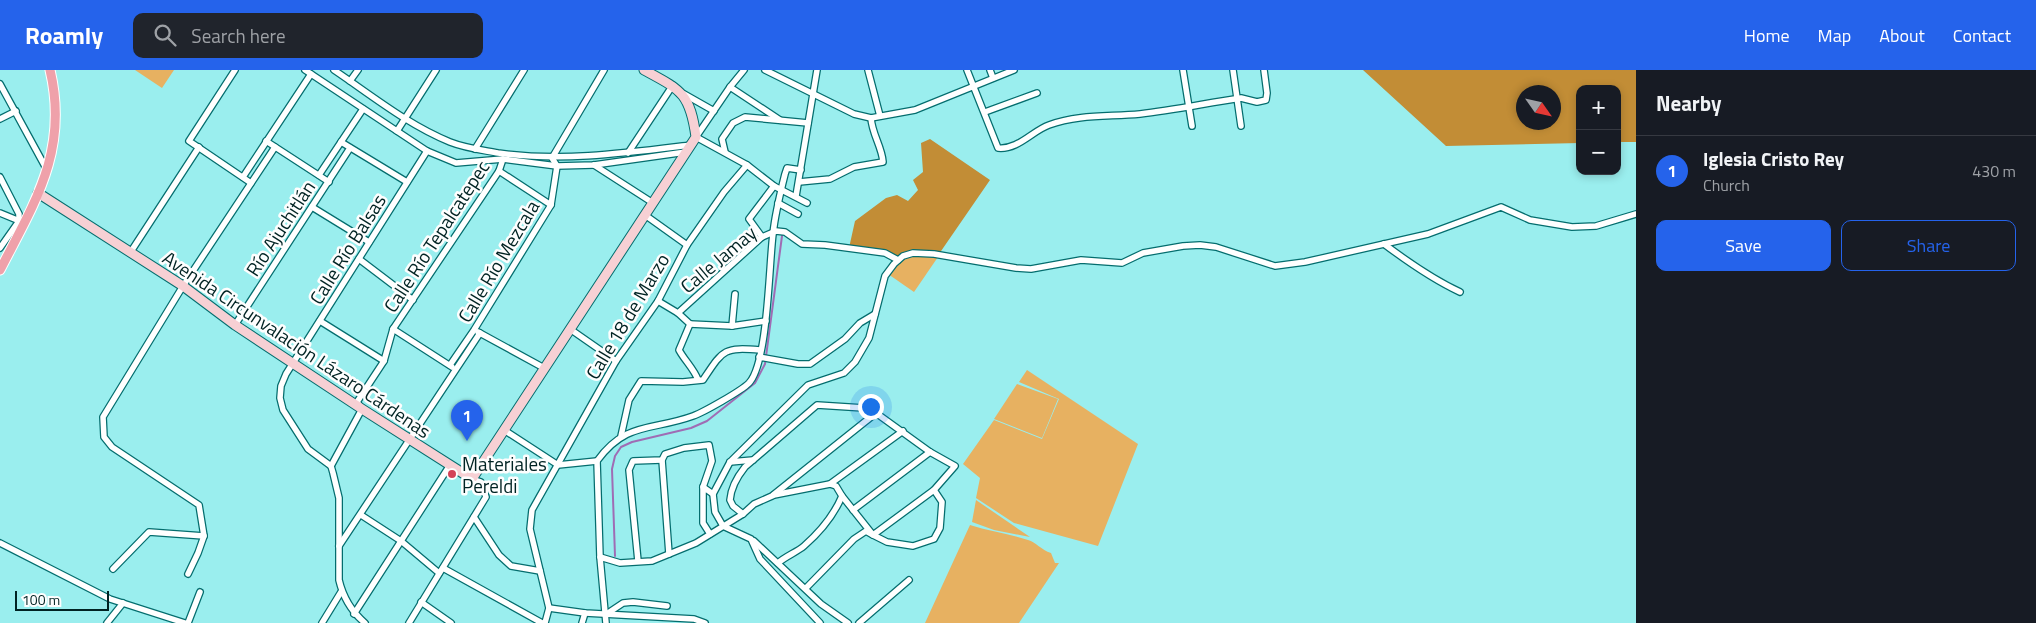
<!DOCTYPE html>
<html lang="en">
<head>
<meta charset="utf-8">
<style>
	body { margin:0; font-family:"Titillium Web",sans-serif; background:#20242c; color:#f1f3f6 }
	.controls { position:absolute; right:15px; top:15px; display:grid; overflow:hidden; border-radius:10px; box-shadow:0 2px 8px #0003 }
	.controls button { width:45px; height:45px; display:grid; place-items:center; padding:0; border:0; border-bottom:1px solid #363941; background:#171b24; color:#f1f3f6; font:25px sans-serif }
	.compass { position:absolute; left:1516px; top:15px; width:45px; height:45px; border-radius:50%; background:#171b24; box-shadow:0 2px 8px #0003; rotate:124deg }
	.scale { position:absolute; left:15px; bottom:12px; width:94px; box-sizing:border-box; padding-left:5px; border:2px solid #002323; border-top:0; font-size:14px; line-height:18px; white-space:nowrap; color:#002323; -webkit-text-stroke:4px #fefefe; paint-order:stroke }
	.you { position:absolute; left:870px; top:336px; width:18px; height:18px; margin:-12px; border:4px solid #fff; border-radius:50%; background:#1a73e8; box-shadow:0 0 0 8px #1a73e833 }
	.badge { display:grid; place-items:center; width:32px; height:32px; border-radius:50%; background:#2563eb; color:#fff; font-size:16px; font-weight:700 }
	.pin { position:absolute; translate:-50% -41px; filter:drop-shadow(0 1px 2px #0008) }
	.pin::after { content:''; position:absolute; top:26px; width:18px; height:15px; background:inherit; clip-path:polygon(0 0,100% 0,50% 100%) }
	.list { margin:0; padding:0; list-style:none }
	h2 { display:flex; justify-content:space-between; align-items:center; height:65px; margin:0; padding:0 20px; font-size:21px }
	h2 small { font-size:16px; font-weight:400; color:#9ea1a6 }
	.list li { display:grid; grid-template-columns:32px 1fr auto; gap:15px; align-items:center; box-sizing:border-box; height:70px; padding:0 20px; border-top:1px solid #363941 }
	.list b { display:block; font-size:19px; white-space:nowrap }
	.list p { margin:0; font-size:16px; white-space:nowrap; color:#9ea1a6 }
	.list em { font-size:16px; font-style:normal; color:#9ea1a6 }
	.actions { display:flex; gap:10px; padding:15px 20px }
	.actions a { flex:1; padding:11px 0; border:1px solid #2563eb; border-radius:10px; text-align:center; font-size:18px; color:#2563eb }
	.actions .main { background:#2563eb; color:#fff }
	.icon { flex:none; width:28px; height:28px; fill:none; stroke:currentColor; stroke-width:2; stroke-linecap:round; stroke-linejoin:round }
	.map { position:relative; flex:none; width:1636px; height:553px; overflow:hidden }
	header { display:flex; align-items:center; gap:30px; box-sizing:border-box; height:70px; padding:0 25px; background:#2563eb; color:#fff }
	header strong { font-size:24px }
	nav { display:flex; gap:28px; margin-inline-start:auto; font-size:18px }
	.search { width:350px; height:45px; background:#20242c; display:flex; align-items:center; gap:12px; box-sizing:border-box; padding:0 18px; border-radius:10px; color:#9ea1a6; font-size:19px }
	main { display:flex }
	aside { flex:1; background:#171b24 }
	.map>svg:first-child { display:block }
	.green { fill:#e7b161 }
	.forest { fill:#c28d36; fill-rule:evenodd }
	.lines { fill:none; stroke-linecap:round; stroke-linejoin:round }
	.stream { stroke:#9f6cb4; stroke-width:2 }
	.street-casing { stroke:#046d6e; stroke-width:8 }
	.secondary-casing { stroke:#046d6e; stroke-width:11 }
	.primary-casing { stroke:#fff; stroke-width:11 }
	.street { stroke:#fff; stroke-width:5.5 }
	.secondary { stroke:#f7d0d4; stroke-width:9 }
	.primary { stroke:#efa1aa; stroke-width:9 }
	.poi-dot { fill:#d34358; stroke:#fefefe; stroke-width:2 }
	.labels { text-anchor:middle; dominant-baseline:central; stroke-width:5; stroke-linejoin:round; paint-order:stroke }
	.street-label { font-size:19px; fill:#002323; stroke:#fefefe }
	.poi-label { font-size:19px; fill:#002323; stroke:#fefefe; text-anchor:start }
</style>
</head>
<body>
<header>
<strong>Roamly</strong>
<div class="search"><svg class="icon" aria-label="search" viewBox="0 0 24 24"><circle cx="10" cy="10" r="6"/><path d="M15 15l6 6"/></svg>Search here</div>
<nav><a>Home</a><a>Map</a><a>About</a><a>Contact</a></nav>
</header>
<main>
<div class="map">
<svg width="1636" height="553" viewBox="0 0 1636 553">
	<rect width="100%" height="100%" fill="#9aeeee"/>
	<g class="green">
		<polygon points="135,0 174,0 162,18"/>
		<polygon points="913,184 938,187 914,222 888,204 898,191"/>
		<polygon points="1027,300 1138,374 1098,476 1014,453 976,428 980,408 963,394 994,350 1042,369 1059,329 1019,312"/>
		<polygon points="1017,314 1058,329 1042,368 994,349"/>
		<polygon points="976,430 1030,467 994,460 972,452"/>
		<path d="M970 455C989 461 1009 464 1028 470 1036 472 1041 480 1051 483L1055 493H1059L1019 553H925Z"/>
	</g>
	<g class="forest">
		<path d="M1363 0H1636V72H1617V19H1580V73L1446 76ZM1524 22H1554V52H1524Z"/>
		<polygon points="930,69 990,110 939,184 918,182 898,188 849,178 855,151 886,128 897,125 908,131 918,120 913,110 923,102 921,73"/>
	</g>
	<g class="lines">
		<polyline class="stream" points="615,486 612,399 615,386 621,377 632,372 691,358 707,351 755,313 765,294 782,166"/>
		<g class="street-casing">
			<g id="street">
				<polyline points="235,0 189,71 251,113"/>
				<polyline points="305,0 427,81 456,93 503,89 557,96 594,95 686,82"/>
				<path d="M334 0C371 25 408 55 450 72 465 78 482 80 498 83 563 92 626 83 691 75"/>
				<polyline points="744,0 730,17 696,67 747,95 774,116 807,133"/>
				<polyline points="765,0 854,44 871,48 915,40 1014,0"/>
				<polyline points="868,0 880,46"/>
				<path d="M967 0 998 78C1018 80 1032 61 1049 55 1079 44 1109 47 1140 44 1174 40 1207 33 1241 28L1257 32 1266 30 1267 23 1264 0"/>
				<polyline points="990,0 993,8"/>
				<polyline points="1183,0 1192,56"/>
				<polyline points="1233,0 1241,56"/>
				<polyline points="350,11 358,0"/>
				<polyline points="0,14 47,100"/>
				<polyline points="730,17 780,50"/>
				<polyline points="684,24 714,41"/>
				<polyline points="985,42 1037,23"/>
				<polyline points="0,49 16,41"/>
				<polyline points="397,61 436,0"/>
				<polyline points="266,71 329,112"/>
				<polyline points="341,72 407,112"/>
				<polyline points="475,79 524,0"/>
				<polyline points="725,82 722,69 733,53 745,47 808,53"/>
				<polyline points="628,83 673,15"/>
				<polyline points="594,95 653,133"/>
				<polyline points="499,101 551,135"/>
				<polyline points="319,105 363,39"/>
				<polyline points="0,107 19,144 19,151 0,178"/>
				<polyline points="243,107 311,4"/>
				<path d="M799 112 830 109 854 97 883 92C882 77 872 64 871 48"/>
				<polyline points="796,126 817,0"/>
				<polyline points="778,133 798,144"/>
				<polyline points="312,137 369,172"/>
				<polyline points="0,143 22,152"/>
				<polyline points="645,145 687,175"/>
				<polyline points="762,167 749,149 774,116"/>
				<path d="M1384 174C1408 192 1432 209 1460 222"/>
				<polyline points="130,183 199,77"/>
				<polyline points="359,189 413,230"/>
				<polyline points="658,231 678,243 762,167 776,161 785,162 802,174 825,175 885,183 898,190"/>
				<polyline points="678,243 690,254"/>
				<polyline points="320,251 384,291"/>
				<polyline points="690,254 732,256 766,251"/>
				<path d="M690 254 679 280C685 291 694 299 698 310"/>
				<polyline points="235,255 350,78"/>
				<polyline points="732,256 735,224"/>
				<polyline points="393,259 452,297"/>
				<polyline points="570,259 616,291"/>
				<polyline points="478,262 544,298"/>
				<polyline points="759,287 798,294 810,294 845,269 860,253 875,244"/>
				<polyline points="450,295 474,260 551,135 557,96 552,88 604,0"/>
				<polyline points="504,360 558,395 597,391"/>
				<path d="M621 366 629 330 641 311 683 312 703 310C723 280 723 277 760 280"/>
				<polyline points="662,390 669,484"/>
				<polyline points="730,392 753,390"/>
				<polyline points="331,396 362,339 357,332 384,291 393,259 499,101 503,89"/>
				<polyline points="774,425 830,414 903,361"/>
				<polyline points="842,426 873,465 887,472 913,476 934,469 940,458 942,432 934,420"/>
				<polyline points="853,440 930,382"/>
				<path d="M743 444 733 436 730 430C731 417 737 407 745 397L817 335 864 338 876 343 930 382 955 396 934 420 873 465 866 461 854 469 806 518"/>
				<polyline points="361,445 401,471 439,503"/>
				<polyline points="474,447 499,485 511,496 540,501"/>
				<polyline points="710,464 703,453 703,417 713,424"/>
				<polyline points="754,471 821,534 848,553"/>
				<polyline points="0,473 110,529 185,553"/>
				<polyline points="339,476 480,263"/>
				<polyline points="600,487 620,493 652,491 696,473 743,444 754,434 772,426 876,343"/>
				<polyline points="638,491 629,400 633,391 662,390 665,384 684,378 709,375 712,391 703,417"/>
				<path d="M778 493C786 486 797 482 804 476 820 462 834 445 842 426L836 416 830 414"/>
				<polyline points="443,498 542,553"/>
				<polyline points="113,499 149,462 204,466"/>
				<polyline points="188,504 198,483 204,466 199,435 112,377 104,367 103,347 183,216 275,77"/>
				<polyline points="421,532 451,553"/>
				<polyline points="549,538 585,543 694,549 705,553"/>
				<polyline points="608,543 623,533 633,532 667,536"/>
				<polyline points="354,544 450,395"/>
				<polyline points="107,553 123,533"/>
				<polyline points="188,553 200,522"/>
				<polyline points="322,553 341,522"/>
				<path d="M365 553C352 542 343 527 339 510V428L333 403 331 396 308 379 283 340 280 328 281 316 286 304 427 81"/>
				<polyline points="409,553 486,427 481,412 472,409"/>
				<polyline points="545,553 549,538 530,459 532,440 616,291 658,231 687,175 724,122 747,95"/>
				<polyline points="582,553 585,543"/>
				<path d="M606 553 600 487 597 391C626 351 652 361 693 346 704 342 741 321 749 313 768 293 769 194 773 164 775 144 780 124 785 104L787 98 801 100"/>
				<polyline points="820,553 760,489 751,469 723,456 715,442 713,424 730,392 808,315 844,303 855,292 869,268 885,206 894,194 903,186 913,183 934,184 1016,198 1031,199 1081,190 1122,193 1143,183 1183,176 1200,175 1216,177 1275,196 1305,192 1428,164 1501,137 1530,150 1572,157 1596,156 1636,144"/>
				<polyline points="859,553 909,510"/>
			</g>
		</g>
		<g class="secondary-casing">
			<path id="secondary" d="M38 123 183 216 235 255 362 339 472 409 696 67C690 23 681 20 644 0"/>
		</g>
		<g class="primary-casing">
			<path id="primary" d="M0 200C35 132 69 80 50 0"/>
		</g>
		<use href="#street" class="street"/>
		<use href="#secondary" class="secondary"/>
		<use href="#primary" class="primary"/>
	</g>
	<circle class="poi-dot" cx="452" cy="404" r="5"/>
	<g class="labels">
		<g class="street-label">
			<text transform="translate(280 158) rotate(-57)">Río Ajuchitlán</text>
			<text transform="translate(436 166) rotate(-57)">Calle Río Tepalcatepec</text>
			<text transform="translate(347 179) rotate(-58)">Calle Río Balsas</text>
			<text transform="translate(718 189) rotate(-40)">Calle Jamay</text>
			<text transform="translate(498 191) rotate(-59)">Calle Río Mezcala</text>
			<text transform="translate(627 246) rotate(-59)">Calle 18 de Marzo</text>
			<text transform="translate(297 274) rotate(34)">Avenida Circunvalación Lázaro Cárdenas</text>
		</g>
		<g class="poi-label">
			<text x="462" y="393">Materiales<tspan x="462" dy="22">Pereldi</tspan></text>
		</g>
	</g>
</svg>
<div class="controls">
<button>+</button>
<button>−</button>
</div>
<svg class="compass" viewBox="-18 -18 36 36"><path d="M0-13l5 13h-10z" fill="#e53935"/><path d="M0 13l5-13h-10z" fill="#9ea1a6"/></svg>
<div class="scale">100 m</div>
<div class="you"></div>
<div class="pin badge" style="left:467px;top:371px">1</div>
</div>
<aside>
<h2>Nearby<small></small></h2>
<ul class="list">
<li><span class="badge">1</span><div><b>Iglesia Cristo Rey</b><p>Church</p></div><em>430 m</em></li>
</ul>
<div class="actions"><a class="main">Save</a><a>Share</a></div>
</aside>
</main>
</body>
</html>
